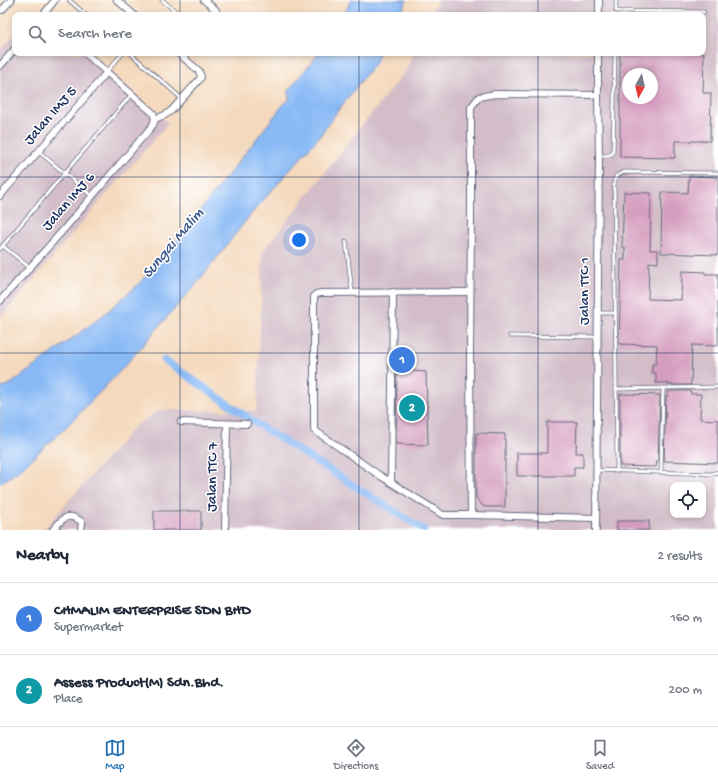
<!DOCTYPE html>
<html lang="en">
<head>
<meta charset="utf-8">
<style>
	body { margin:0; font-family:"Gochi Hand",sans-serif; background:#f6f6f7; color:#1f2937 }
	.controls { position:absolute; right:12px; bottom:12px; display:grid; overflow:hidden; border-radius:8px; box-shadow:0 2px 6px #0003 }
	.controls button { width:36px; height:36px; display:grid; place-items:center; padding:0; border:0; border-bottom:1px solid #e0e1e3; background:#fff; color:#1f2937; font:20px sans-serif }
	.compass { position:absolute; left:622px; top:68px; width:36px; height:36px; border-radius:50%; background:#fff; box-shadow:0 2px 6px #0003; rotate:188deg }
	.you { position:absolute; left:299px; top:240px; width:14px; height:14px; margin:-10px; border:3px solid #fff; border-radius:50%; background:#1a73e8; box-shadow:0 0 0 6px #1a73e833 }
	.badge { display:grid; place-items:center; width:26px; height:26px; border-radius:50%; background:#1f6fb2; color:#fff; font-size:13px; font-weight:700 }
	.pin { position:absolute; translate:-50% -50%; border:2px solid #fff; box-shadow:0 1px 4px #0006 }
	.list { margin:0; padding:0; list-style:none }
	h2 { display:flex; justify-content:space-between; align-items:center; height:52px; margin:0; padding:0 16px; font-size:17px }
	h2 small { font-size:13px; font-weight:400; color:#747a83 }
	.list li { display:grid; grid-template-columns:26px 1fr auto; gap:12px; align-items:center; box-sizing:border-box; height:72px; padding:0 16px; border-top:1px solid #e0e1e3 }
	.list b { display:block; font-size:15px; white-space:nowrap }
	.list p { margin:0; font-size:13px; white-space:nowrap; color:#747a83 }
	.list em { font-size:13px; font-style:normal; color:#747a83 }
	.icon { flex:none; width:22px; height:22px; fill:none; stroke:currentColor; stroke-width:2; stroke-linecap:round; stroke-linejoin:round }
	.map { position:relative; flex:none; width:718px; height:530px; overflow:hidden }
	.search { position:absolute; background:#fff; box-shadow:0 2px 6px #0003; left:12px; right:12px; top:12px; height:44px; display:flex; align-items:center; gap:10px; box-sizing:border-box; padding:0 14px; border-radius:8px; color:#747a83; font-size:15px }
	.sheet { height:196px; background:#fff }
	nav { display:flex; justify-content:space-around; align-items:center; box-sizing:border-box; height:56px; border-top:1px solid #e0e1e3; background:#fff; font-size:11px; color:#747a83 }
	nav a { display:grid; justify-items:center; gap:2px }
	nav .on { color:#1f6fb2 }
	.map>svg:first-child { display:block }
	.industrial { fill:#d2bdc8; fill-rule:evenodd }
	.water { fill:#8abaf5; stroke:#5274aa }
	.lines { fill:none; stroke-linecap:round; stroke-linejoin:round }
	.canal { stroke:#8abaf5; stroke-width:7 }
	.building { fill:#d59ebf; fill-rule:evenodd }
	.service-casing { stroke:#676a7f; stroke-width:4.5 }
	.minor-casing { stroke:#676a7f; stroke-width:8 }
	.service { stroke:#fff; stroke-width:3 }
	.minor { stroke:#fff; stroke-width:6 }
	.grid { fill:none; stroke:#1b2f5e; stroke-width:1; stroke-opacity:0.55 }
	.labels { text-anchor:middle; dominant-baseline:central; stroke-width:3; stroke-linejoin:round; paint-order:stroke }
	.street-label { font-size:15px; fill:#1b2f5e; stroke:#fff }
	.water-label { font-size:16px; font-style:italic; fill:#3c598b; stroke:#fff }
</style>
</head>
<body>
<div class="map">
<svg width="718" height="530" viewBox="0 0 718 530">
	<rect width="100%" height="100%" fill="#fff"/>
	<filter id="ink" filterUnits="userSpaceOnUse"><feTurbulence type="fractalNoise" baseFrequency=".025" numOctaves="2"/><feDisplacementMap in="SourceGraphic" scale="8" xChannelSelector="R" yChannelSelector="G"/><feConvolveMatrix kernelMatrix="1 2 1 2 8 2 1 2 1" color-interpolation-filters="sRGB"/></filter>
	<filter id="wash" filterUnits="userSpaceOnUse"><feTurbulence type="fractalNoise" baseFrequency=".012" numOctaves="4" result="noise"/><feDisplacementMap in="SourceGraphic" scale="16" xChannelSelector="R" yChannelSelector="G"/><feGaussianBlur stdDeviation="0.9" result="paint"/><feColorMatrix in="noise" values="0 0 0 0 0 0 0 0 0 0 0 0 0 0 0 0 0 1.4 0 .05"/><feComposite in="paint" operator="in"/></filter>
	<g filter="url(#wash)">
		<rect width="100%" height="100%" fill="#f4d9bc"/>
		<g class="industrial">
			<path d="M438 0H718V530H43L134 427 160 410 257 411 263 251 406 70 414 53H703V15H431ZM628 74H652V98H628ZM673 485H703V515H673Z"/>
			<polygon points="15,34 15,53 89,53 168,123 0,318 0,51"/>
		</g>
		<g class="water">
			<polygon points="351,0 407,0 400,15 344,15"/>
			<polygon points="319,53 379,53 377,60 336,113 319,137 251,214 197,283 122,369 62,431 17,472 0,483 0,389 12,383 101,317 139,284 189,225 283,105 289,100 289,90"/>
		</g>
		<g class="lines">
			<polyline class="canal" points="164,360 265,429 424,530"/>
		</g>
		<g id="blocks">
			<g class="building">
				<path d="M620 53H704L703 93H711L710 141H675V158L620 157ZM628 74H652V98H628Z"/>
				<polygon points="689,176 718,177 718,255 661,253 662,192 688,193"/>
				<polygon points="624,192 651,193 650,250 658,250 658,263 649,262 648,299 681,300 682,271 705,272 705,274 718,274 718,346 692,345 691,385 668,385 668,383 656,383 656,373 652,373 652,364 656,364 657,345 619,344 621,260 625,260 625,247 622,247"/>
				<polygon points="397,370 426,372 428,445 396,444"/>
				<polygon points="668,391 691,391 691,394 701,394 700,419 718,420 718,463 664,461 666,396 668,396"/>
				<polygon points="620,394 660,395 658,461 657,461 656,467 620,466"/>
				<polygon points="547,422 577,422 576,453 583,453 583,467 574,467 574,476 517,476 517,453 547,453"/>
				<polygon points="476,433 505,434 505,507 484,507 476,498"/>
				<rect x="154" y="511" width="47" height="19"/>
				<rect x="617" y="521" width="32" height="9"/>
			</g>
		</g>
	</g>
	<g filter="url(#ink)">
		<use href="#blocks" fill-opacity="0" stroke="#676a7f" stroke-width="1"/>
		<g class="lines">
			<g class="service-casing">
				<g id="service">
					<polyline points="69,0 86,15"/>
					<polyline points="162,0 180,15"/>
					<polyline points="616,0 616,11 704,12"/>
					<polyline points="130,53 182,99"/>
					<polyline points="107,71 123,53"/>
					<polyline points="38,151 92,196"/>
					<path d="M599 156C604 156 610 157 613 153L615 53"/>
					<polyline points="346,241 352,292"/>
					<polyline points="3,246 29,267"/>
					<polyline points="0,249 132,94"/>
					<polyline points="598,313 615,313"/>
					<polyline points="510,336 598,337"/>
					<polyline points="616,389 718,387"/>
					<polyline points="596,470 711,474 718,472"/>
					<polyline points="617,471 614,183 616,176 624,172 718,173"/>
					<polyline points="661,472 663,388"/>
				</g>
			</g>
			<g class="minor-casing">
				<g id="minor">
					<polyline points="117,0 134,15"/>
					<polyline points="204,0 216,10 216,15"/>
					<polyline points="599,0 599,15"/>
					<polyline points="0,10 2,10 11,0"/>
					<polyline points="43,15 55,0"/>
					<polyline points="85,53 153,113 155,119"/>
					<polyline points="0,66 15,49"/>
					<polyline points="155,119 165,115 171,111 199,80 201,77 199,71 178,53"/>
					<polyline points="0,196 107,72"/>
					<polyline points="470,292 321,293 316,294 314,297 314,430 379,475 443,515 471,515 596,518"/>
					<polyline points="0,301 65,228 153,125 155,119"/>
					<polyline points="181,422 247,424"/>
					<polyline points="391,482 393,292"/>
					<polyline points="471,515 470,355 471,217 471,107 479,97 495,94 598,95"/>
					<path d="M53 530C62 519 67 511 82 522L81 530"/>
					<polyline points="225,530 227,424"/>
					<polyline points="596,530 599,156 598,95 598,53"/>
				</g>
			</g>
			<use href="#service" class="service"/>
			<use href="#minor" class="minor"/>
		</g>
	</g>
	<path class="grid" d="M180 0V15M359 0V15M538 0V15M180 53V530M359 53V530M538 53V530M0 177H718M0 353H718"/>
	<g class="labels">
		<g class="street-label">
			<text transform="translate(51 116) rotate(-49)">Jalan IMJ 5</text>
			<text transform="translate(69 202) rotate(-49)">Jalan IMJ 6</text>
			<text transform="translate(585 291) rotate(-90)">Jalan TTC 1</text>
			<text transform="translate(213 477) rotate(-89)">Jalan TTC 7</text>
		</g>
		<g class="water-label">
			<text transform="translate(174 244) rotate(-50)">Sungai Malim</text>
		</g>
	</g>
</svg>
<div class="controls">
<button><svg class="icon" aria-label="locate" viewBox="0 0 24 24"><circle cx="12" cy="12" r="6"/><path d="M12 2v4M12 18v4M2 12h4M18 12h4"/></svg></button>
</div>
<svg class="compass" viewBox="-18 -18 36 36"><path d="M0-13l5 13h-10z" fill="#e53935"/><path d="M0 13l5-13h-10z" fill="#747a83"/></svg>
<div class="you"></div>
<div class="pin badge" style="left:402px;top:360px;background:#3f7fe0">1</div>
<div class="pin badge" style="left:412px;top:408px;background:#0f9aa8">2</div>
<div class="search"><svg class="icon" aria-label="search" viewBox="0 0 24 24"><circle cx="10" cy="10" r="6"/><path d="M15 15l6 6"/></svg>Search here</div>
</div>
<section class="sheet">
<h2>Nearby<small>2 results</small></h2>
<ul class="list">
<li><span class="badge" style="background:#3f7fe0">1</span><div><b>CHMALIM ENTERPRISE SDN BHD</b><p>Supermarket</p></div><em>160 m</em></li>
<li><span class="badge" style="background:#0f9aa8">2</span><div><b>Assess Product(M) Sdn.Bhd.</b><p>Place</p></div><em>200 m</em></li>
</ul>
</section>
<nav>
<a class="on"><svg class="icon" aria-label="map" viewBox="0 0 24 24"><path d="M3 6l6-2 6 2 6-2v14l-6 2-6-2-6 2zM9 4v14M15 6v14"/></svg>Map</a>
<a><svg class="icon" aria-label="directions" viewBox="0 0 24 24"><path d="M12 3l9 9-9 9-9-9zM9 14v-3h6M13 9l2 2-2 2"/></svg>Directions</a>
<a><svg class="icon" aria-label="saved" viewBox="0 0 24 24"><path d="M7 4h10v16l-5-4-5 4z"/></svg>Saved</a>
</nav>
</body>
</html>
